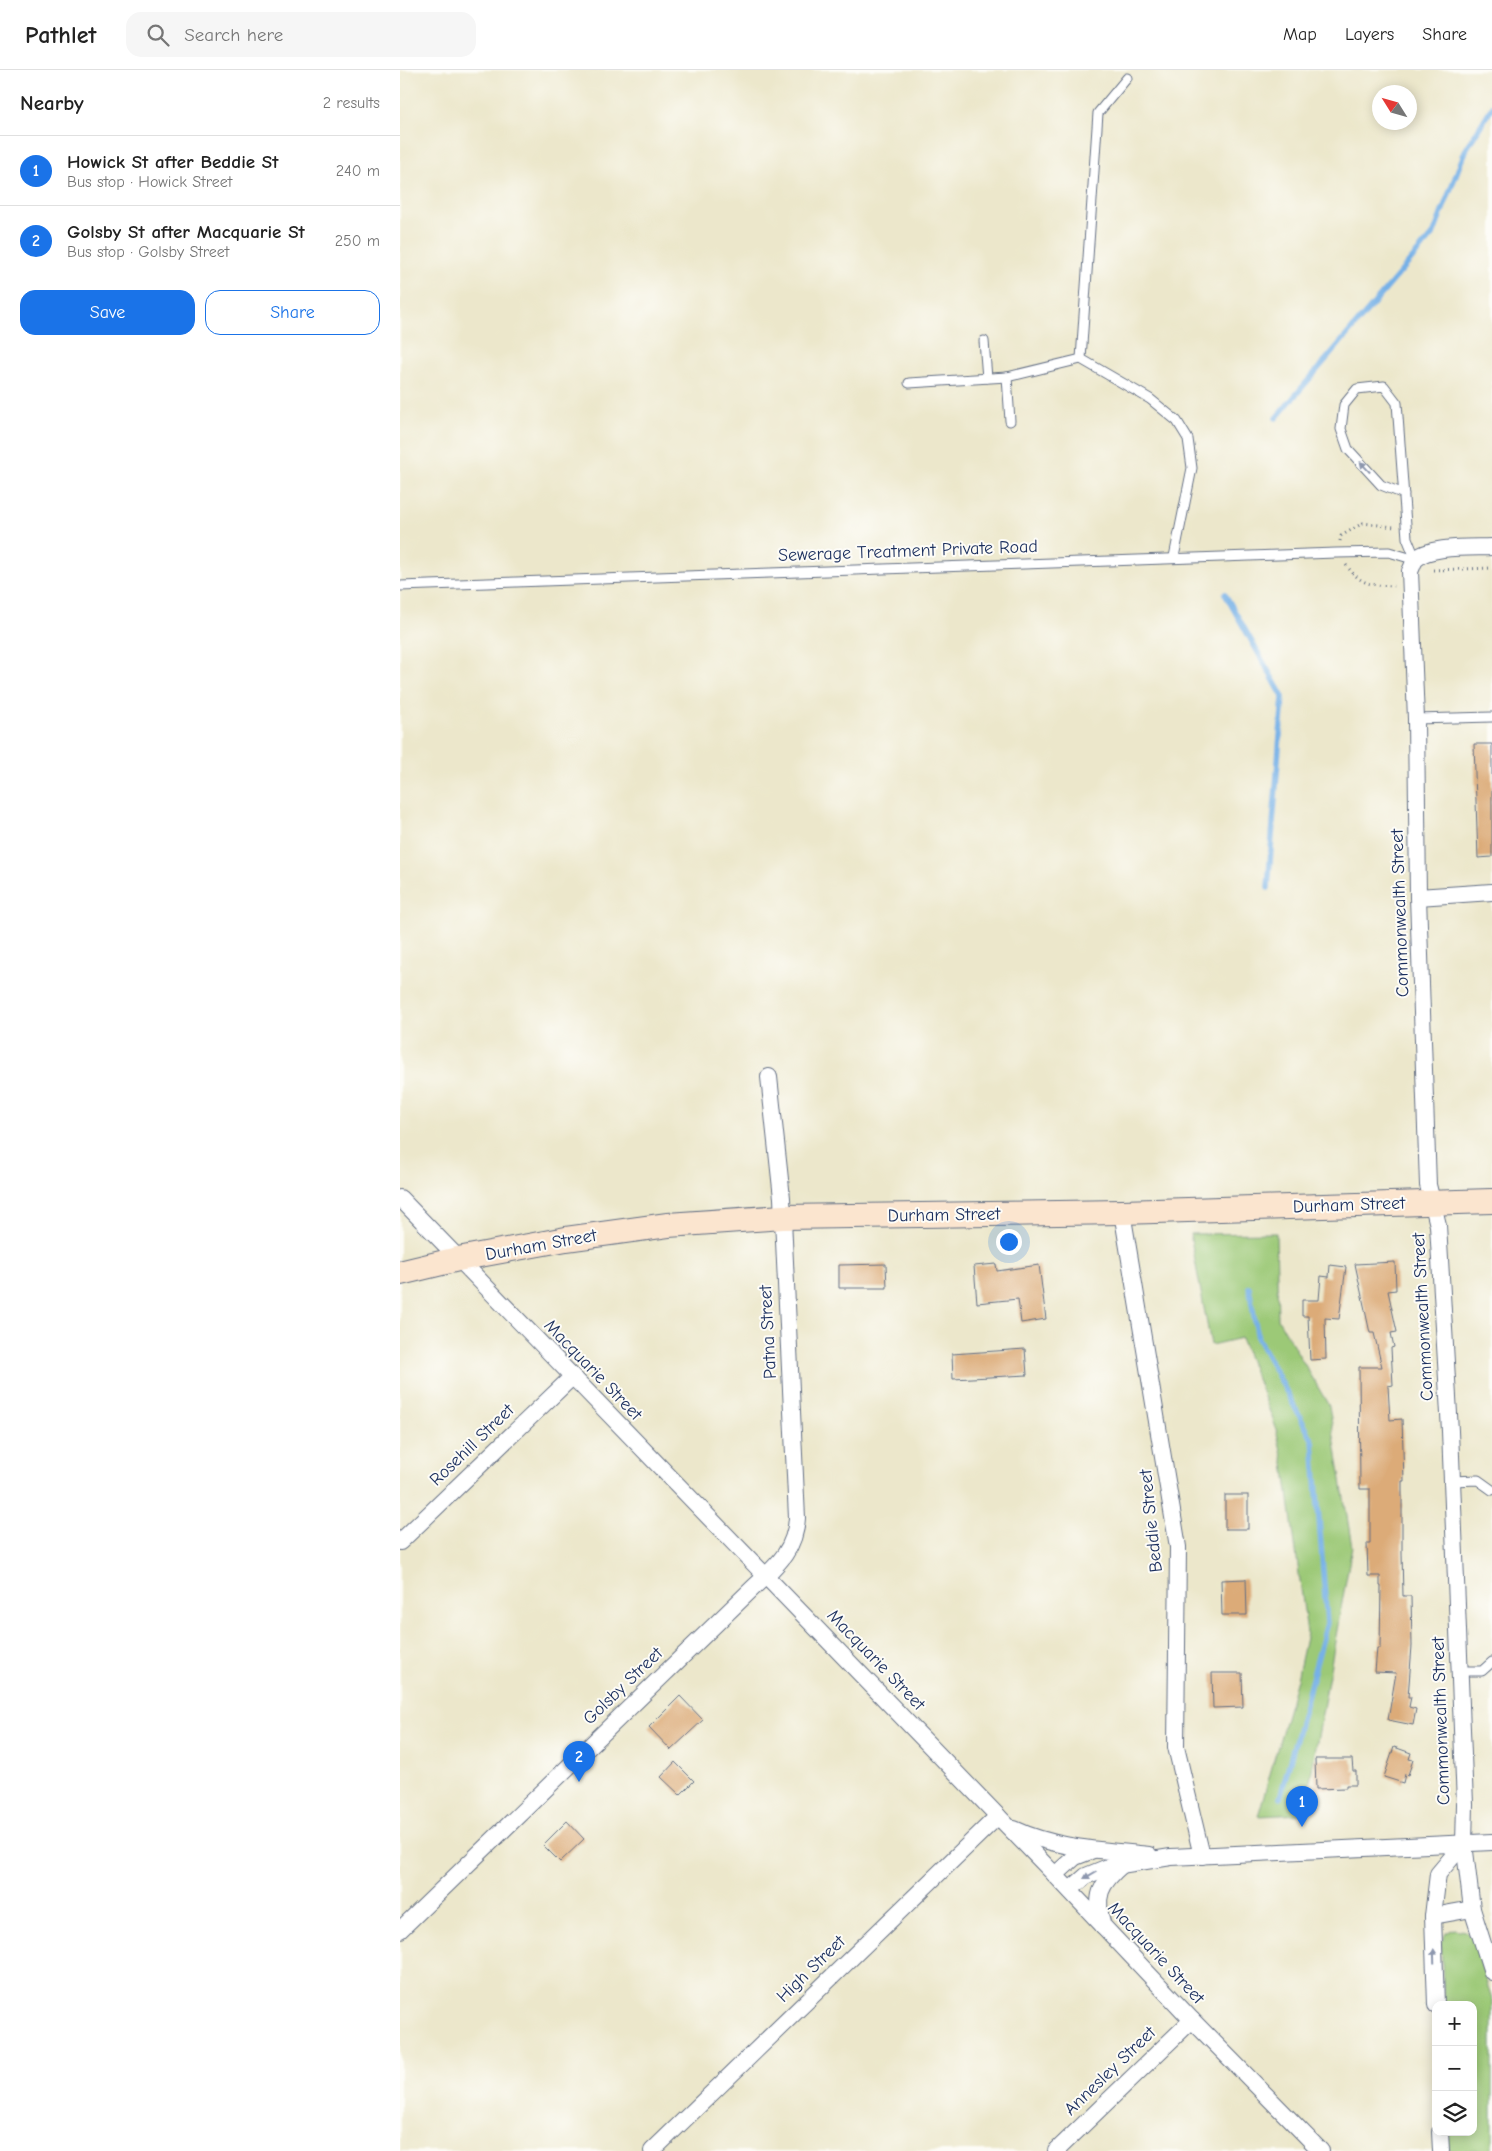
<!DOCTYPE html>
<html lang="en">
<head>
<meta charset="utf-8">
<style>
	body { margin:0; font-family:"Comic Neue",sans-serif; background:#f6f6f6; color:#222 }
	.controls { position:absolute; right:15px; bottom:15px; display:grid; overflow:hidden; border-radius:10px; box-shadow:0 2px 12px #0003 }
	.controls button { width:45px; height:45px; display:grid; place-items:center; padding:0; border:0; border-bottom:1px solid #e0e0e0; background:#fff; color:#222; font:25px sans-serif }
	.compass { position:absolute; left:972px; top:15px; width:45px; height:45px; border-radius:50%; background:#fff; box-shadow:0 2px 12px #0003; rotate:307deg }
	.you { position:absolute; left:608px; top:1171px; width:18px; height:18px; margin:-12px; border:4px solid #fff; border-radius:50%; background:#1a73e8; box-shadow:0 0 0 8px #1a73e833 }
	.badge { display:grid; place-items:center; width:32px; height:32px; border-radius:50%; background:#1a73e8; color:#fff; font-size:16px; font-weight:700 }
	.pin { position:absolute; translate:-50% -41px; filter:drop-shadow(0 1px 2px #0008) }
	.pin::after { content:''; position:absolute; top:26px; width:18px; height:15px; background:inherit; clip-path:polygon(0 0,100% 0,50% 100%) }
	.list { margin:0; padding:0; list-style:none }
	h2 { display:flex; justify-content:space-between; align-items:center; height:65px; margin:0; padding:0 20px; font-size:21px }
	h2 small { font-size:16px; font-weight:400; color:#767676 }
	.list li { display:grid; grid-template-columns:32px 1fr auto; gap:15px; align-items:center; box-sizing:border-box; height:70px; padding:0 20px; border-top:1px solid #e0e0e0 }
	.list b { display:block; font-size:19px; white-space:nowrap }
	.list p { margin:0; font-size:16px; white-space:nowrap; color:#767676 }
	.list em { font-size:16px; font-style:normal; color:#767676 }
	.actions { display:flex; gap:10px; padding:15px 20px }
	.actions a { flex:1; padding:11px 0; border:1px solid #1a73e8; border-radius:15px; text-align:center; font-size:18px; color:#1a73e8 }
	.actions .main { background:#1a73e8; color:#fff }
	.icon { flex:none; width:28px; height:28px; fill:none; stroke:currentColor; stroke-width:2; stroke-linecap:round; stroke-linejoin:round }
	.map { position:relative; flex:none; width:1092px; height:2081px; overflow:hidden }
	header { display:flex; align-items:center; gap:30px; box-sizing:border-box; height:70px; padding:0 25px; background:#fff; border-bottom:1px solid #e0e0e0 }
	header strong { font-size:24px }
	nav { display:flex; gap:28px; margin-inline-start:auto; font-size:18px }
	.search { width:350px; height:45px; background:#f6f6f6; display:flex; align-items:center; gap:12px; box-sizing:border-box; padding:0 18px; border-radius:15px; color:#767676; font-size:19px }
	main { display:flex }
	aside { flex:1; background:#fff }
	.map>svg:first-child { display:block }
	.green { fill:#9cc977; stroke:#5c7c6a }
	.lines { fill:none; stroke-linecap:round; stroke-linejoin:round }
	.stream { stroke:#76b1e7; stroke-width:5.5 }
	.building { fill:#dcab78 }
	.lane-casing { stroke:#646f84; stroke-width:11 }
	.street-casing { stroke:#646f84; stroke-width:18 }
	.secondary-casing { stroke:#646f84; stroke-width:26 }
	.path { stroke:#646f84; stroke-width:3; stroke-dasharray:1 4; stroke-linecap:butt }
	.lane { stroke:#fff; stroke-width:9 }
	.street { stroke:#fff; stroke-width:16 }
	.secondary { stroke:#fbe5cf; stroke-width:24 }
	.oneway { fill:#8d97ae }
	.labels { text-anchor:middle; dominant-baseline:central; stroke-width:4; stroke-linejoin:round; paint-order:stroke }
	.street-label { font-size:18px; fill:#1b2f5e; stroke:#fdfcf7 }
</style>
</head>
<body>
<header>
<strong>Pathlet</strong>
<div class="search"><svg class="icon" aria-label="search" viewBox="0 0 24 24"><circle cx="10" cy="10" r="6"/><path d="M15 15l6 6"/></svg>Search here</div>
<nav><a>Map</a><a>Layers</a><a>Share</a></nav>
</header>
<main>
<aside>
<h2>Nearby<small>2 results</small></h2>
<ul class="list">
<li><span class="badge">1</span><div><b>Howick St after Beddie St</b><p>Bus stop · Howick Street</p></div><em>240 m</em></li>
<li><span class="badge">2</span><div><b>Golsby St after Macquarie St</b><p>Bus stop · Golsby Street</p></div><em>250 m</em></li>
</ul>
<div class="actions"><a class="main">Save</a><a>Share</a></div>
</aside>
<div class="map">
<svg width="1092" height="2081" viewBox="0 0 1092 2081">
	<rect width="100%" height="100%" fill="#fdfcf7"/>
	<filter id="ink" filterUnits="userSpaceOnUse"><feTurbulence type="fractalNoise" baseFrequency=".02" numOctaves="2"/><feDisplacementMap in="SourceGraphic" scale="10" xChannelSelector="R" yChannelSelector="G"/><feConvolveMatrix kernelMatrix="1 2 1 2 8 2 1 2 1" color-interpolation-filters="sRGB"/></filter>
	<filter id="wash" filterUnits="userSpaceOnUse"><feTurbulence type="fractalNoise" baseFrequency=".0096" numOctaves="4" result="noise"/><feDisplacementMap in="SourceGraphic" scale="20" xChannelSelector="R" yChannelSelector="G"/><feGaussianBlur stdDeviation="1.12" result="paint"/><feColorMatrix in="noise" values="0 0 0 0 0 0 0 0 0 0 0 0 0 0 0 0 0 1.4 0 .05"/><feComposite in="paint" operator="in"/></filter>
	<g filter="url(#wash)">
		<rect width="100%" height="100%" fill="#ece7cb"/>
		<g class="green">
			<polygon points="876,1163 878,1249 929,1336 952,1477 904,1744 858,1746 897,1609 907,1563 884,1393 875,1355 841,1268 811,1275 790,1164"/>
			<polygon points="1054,1859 1065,1861 1073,1869 1092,1930 1092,2081 1049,2081 1049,2062 1073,2062 1073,1935 1044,1935 1041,1873 1046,1863"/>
		</g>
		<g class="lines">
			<g class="stream">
				<polyline points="876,348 1034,163 1065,81 1092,37"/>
				<polyline points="825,524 883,627 868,818"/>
				<polyline points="849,1217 858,1269 913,1371 927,1553 880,1728"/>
			</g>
		</g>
		<g id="blocks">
			<g class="building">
				<polygon points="1074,674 1092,674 1092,787 1078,788"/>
				<polygon points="995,1192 996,1220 988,1221 997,1262 991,1263 994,1277 991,1278 993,1315 988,1316 990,1350 1002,1349 1004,1411 1002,1411 1002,1483 1003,1526 1011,1526 1012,1576 1008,1627 1011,1627 1009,1637 1016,1639 1013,1655 988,1650 996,1603 975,1602 977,1578 980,1578 981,1516 980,1516 980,1506 968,1506 967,1473 970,1473 970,1419 960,1419 959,1297 982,1297 974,1263 970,1263 955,1194"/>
				<polygon points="486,1194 487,1218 439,1218 439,1195"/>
				<polygon points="596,1194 597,1201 639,1195 646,1249 621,1253 618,1229 577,1233 574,1196"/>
				<polygon points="930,1195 946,1197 939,1249 925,1248 926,1289 910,1290 908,1246 902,1246 902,1230 919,1230 921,1206 929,1207"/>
				<polygon points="625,1279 627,1305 553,1309 552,1284"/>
				<rect x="825" y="1425" width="23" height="34"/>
				<polygon points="846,1509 847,1545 822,1545 821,1510"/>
				<polygon points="812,1603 842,1603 843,1637 813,1638"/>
				<polygon points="280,1626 303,1650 271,1680 249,1657"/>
				<polygon points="994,1677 1011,1683 1009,1689 1013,1690 1008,1705 1005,1704 1003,1713 984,1707"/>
				<polygon points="915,1689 952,1689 953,1701 956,1701 956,1715 946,1715 946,1718 916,1719"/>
				<polygon points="275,1692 294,1711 280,1725 261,1707"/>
				<polygon points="167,1751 184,1769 160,1792 143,1775"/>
			</g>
		</g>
	</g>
	<g filter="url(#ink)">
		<use href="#blocks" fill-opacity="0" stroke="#646f84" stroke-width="1"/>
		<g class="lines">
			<g class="lane-casing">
				<g id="lane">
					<polyline points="584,271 587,308"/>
					<polyline points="681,289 698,43 727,8"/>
					<polyline points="607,307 610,351"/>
					<polyline points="509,313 607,307 681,289 750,329 777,351 788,369 792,398 774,487"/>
					<polyline points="1004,424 981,415 948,379 941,359 944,335 957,319 984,316 997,333 1007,468 1016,490"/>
					<polyline points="0,516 936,483 989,482 1016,490"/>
					<polyline points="1016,649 1092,647"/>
					<polyline points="1052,1411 1078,1410 1092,1420"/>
					<polyline points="1059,1601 1082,1601 1092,1592"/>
				</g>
			</g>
			<g class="street-casing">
				<g id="street">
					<path d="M1092 477C1073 478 1028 475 1015 490 1013 493 1012 498 1010 501L1016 649 1018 827 1028 1115 1038 1155 1050 1361 1065 1734 1064 1773 1072 1839 1092 1902"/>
					<polyline points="1018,827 1092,822"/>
					<polyline points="0,1128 655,1805 792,1950 921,2081"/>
					<polyline points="722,1142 778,1477 776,1677 802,1786"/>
					<polyline points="0,1472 172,1307"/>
					<path d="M614 1759C656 1779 704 1780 749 1785"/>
					<polyline points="655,1805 675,1787 693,1780"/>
					<polyline points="670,1820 686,1806 708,1797 771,1787 1092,1772"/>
					<polyline points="1033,1846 1072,1839"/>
					<path d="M703 1856C694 1826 700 1814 722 1795"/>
					<path d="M0 1860 354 1517C376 1496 395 1481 397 1448L382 1128 369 1007"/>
					<polyline points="1036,1935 1033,1846 1038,1804 1064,1773"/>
					<polyline points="1040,2062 1041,2081"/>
					<polyline points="252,2081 598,1746"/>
					<polyline points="656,2081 792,1950"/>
				</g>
			</g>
			<g class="secondary-casing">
				<polyline id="secondary" points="0,1203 58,1189 166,1169 268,1155 383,1147 722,1142 1092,1131"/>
			</g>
			<g class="path">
				<polyline points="940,471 941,466 963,453 994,457"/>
				<path d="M946 495C961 515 970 515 994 516"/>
				<polyline points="1033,500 1092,498"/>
			</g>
			<use href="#lane" class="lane"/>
			<use href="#street" class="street"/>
			<use href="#secondary" class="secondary"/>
		</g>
		<defs><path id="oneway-solid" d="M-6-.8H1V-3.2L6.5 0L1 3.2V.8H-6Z" transform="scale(1.25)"/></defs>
		<g class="oneway">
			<use href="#oneway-solid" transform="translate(965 397) rotate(-133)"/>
			<use href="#oneway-solid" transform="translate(690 1805) rotate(150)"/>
			<use href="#oneway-solid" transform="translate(1034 1886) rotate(-92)"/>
		</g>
	</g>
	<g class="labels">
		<g class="street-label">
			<text transform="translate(508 481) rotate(-2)">Sewerage Treatment Private Road</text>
			<text transform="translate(1000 843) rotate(-92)">Commonwealth Street</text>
			<text transform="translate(949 1135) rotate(-2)">Durham Street</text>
			<text transform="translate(544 1145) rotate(-1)">Durham Street</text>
			<text transform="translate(141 1175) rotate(-10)">Durham Street</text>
			<text transform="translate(1023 1247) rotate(-93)">Commonwealth Street</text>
			<text transform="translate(368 1262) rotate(-93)">Patna Street</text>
			<text transform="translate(193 1300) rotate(46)">Macquarie Street</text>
			<text transform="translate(72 1375) rotate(-44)">Rosehill Street</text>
			<text transform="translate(751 1451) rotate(-96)">Beddie Street</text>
			<text transform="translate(476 1590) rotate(46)">Macquarie Street</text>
			<text transform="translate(223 1616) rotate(-44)">Golsby Street</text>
			<text transform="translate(1041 1651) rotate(-92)">Commonwealth Street</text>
			<text transform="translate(756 1883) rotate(47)">Macquarie Street</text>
			<text transform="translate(411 1899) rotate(-44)">High Street</text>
			<text transform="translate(710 2001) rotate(-44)">Annesley Street</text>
		</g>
	</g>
</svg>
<div class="controls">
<button>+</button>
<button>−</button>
<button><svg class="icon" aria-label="layers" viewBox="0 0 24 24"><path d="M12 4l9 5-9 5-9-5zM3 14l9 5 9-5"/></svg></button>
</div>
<svg class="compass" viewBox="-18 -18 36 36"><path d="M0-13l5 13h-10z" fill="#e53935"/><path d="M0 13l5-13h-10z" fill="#767676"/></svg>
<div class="you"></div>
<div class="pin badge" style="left:902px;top:1757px">1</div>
<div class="pin badge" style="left:179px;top:1712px">2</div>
</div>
</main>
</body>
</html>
